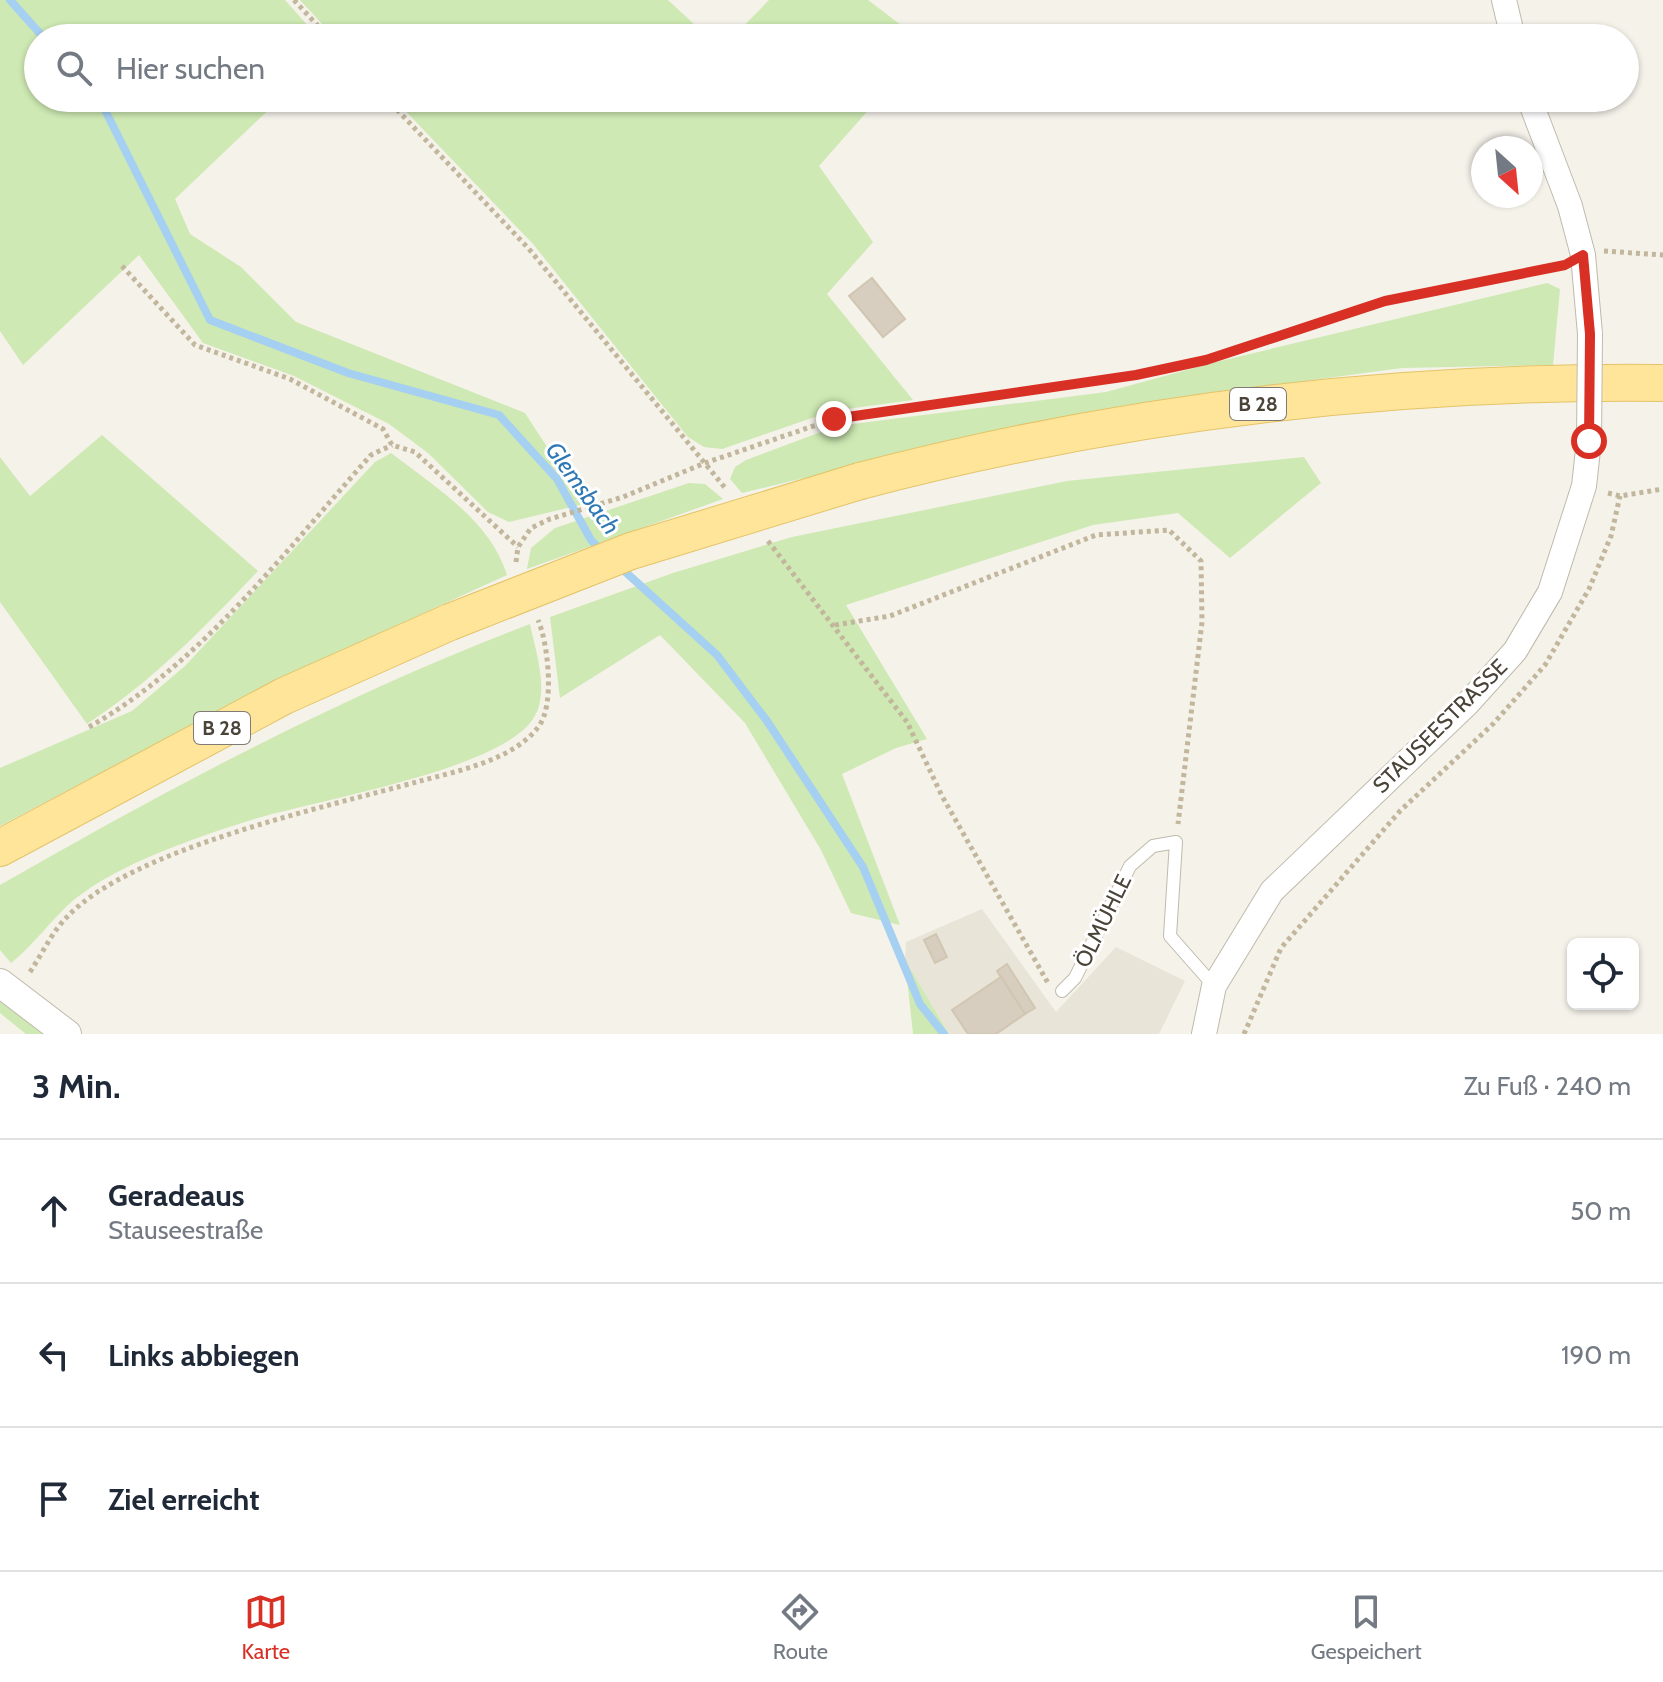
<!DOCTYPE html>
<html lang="de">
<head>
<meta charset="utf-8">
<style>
	body { margin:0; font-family:Cabin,sans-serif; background:#f6f6f7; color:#1f2937 }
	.controls { position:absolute; right:24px; bottom:24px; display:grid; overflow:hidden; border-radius:12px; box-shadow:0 2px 6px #0004 }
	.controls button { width:72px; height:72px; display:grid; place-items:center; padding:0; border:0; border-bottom:2px solid #e0e1e3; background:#fff; color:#1f2937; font:40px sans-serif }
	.compass { position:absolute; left:1471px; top:136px; width:72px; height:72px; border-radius:50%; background:#fff; box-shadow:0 2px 6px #0004; rotate:153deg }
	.stop { position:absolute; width:24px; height:24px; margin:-18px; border:6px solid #d93025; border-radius:50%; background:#fff }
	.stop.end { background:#d93025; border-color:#fff; box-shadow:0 2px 8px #0008 }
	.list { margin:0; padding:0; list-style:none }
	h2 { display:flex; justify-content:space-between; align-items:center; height:104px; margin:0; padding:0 32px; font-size:34px }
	h2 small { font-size:26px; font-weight:400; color:#747a83 }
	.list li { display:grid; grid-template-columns:52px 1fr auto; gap:24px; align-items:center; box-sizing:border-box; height:144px; padding:0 32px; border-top:2px solid #e0e1e3 }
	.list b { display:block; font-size:30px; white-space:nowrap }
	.list p { margin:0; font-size:26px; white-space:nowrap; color:#747a83 }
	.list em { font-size:26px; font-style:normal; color:#747a83 }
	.icon { flex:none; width:44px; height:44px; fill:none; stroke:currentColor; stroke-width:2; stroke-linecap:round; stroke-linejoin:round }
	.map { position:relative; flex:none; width:1663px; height:1034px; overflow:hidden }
	.search { position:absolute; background:#fff; box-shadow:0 2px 6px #0004; left:24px; right:24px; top:24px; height:88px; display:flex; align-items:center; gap:20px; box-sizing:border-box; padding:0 28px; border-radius:44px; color:#747a83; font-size:30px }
	.sheet { height:536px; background:#fff }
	nav { display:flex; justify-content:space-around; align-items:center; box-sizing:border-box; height:112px; border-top:2px solid #e0e1e3; background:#fff; font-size:22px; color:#747a83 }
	nav a { display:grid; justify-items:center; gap:4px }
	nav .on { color:#d93025 }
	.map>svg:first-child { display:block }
	.residential { fill:#e9e4d8 }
	.green { fill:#cee9b3 }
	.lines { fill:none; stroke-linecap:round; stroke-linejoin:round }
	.stream { stroke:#a6d0f1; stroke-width:8 }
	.building { fill:#d7cebf; stroke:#d1c6b2; stroke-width:2 }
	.service-casing { stroke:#c0baac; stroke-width:14 }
	.minor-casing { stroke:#c0baac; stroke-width:26 }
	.tertiary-casing { stroke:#c0baac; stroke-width:30 }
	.primary-casing { stroke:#e4c368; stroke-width:38 }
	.path { stroke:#c2b69d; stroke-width:5; stroke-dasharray:4 4; stroke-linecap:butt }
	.service { stroke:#fff; stroke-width:12 }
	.minor { stroke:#fff; stroke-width:24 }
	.tertiary { stroke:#fff; stroke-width:28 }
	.primary { stroke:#fee599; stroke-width:36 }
	.minor-bridge-casing { stroke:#c0baac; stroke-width:26; stroke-linecap:butt }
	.primary-bridge-casing { stroke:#e4c368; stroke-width:38; stroke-linecap:butt }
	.minor-bridge { stroke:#fff; stroke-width:24 }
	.primary-bridge { stroke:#fee599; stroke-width:36 }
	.route { stroke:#d93025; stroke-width:10 }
	.labels { text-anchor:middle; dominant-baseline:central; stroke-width:6; stroke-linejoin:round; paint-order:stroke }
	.shield { fill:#fff; stroke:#807b74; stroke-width:2 }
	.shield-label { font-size:20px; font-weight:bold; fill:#494338 }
	.street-label { font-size:22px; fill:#494338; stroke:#fff }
	.water-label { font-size:24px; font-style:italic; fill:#2f78b6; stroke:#fff }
</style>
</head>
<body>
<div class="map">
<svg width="1663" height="1034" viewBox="0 0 1663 1034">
	<rect width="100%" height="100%" fill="#f5f2ea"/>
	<polygon class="residential" points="982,909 1056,1012 1116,947 1185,981 1159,1034 949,1034 905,960 906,942"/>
	<g class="green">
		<polygon points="0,0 285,0 319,38 38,38 38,98 281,98 175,199 190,234 241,267 296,322 525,413 584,504 509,522 488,512 428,453 389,424 294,376 203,343 139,255 23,365 0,331"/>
		<polygon points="300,0 668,0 709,38 335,38"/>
		<polygon points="769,0 868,0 918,38 732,38"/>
		<polygon points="393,98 879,98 819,166 873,242 827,294 913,400 832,411 722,449 704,447 688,437 533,244"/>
		<polygon points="1547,283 1560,289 1553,365 1402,368 1127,405 993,432 742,493 730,479 735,467 746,460 837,426 1106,392 1216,362"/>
		<path d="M102 435 258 571C204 628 153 681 87 724L0 602V457L30 496Z"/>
		<path d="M391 453C435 487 490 520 507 575L277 680 0 826V768L132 711 185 666 375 462Z"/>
		<polygon points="1304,457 1321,483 1230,558 1178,513 1093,525 846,605 927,739 896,748 842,774 900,925 851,913 821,850 745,723 660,635 560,698 550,617 673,573 792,537 1067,481"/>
		<polygon points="689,483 705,484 723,499 527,569 531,548 555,528"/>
		<path d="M530 624C536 654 552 697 530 723 490 771 323 799 258 818 222 829 184 842 149 857 119 870 84 888 62 911 44 929 31 947 11 963L0 950V885C171 787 345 694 530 624Z"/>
		<polygon points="905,960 949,1034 913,1034"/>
		<polygon points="0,999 47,1034 26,1034 0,1013"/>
	</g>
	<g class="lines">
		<g class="stream">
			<polyline points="10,0 44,38"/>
			<polyline points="99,98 210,320 348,373 499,415 557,479 591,540 604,553"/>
			<polyline points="620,567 717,655 767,721 863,867 920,1004 944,1034"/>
		</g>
	</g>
	<g class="building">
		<polygon points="872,278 905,319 883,337 849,296"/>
		<polygon points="936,934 947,957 935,963 924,940"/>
		<polygon points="1007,964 1035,1008 1025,1014 997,971"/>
		<polygon points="1001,977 1025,1014 996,1034 968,1034 952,1010"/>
	</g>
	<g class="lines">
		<g class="service-casing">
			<polyline id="service" points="1062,991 1075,978 1130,866 1153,846 1176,842 1170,936 1214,986"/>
		</g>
		<g class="minor-casing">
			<g id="minor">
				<polyline points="1504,0 1513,38"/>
				<polyline points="1529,98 1570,206 1583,255 1590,334"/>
				<polyline points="1204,1034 1214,986 1272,891 1468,703 1515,651 1550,592 1584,486 1589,441"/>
			</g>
		</g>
		<g class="tertiary-casing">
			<polyline id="tertiary" points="0,983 67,1034"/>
		</g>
		<g class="primary-casing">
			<g id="primary">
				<path d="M860 481C1123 412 1391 380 1663 383"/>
				<polyline points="0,848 284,696 450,622"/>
			</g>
		</g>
		<g class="path">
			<polyline points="294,0 329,38"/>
			<polyline points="386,98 529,249 726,489"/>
			<polyline points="1604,251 1663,255"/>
			<polyline points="122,266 195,345 290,379 383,429 392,445 415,452 518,547"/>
			<polyline points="1608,493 1620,496 1663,489"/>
			<polyline points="768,541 907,722 942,796 1048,983"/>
			<polyline points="516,562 518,547 531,528 550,519 623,497 705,463 834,419 1136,375 1206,360 1385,301 1561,265"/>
			<polyline points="835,625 890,616 1096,535 1169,530 1201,561 1202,622 1178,824"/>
			<path d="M89 727C202 663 285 551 371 455L392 445"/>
			<path d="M30 972C42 954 52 932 67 917 132 848 327 807 420 781 458 771 514 760 539 726 555 704 548 643 538 620"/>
			<polyline points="1244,1034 1281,948 1400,811 1493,724 1545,665 1589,589 1611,536 1620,496"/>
		</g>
		<use href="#service" class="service"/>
		<use href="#minor" class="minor"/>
		<use href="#tertiary" class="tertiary"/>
		<use href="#primary" class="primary"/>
		<g class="minor-bridge-casing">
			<polyline id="minor-bridge" points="1589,441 1590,334"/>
		</g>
		<g class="primary-bridge-casing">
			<polyline id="primary-bridge" points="450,622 631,551 860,481"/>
		</g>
		<use href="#minor-bridge" class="minor-bridge"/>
		<use href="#primary-bridge" class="primary-bridge"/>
	</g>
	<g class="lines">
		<polyline class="route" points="834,419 1136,375 1206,360 1385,301 1565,265 1583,255 1590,334 1589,441"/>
	</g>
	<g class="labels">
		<g class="shield">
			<rect x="1230" y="388" width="56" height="32" rx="6"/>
			<rect x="194" y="712" width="56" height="32" rx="6"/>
		</g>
		<g class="shield-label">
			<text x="1258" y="404">B 28</text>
			<text x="222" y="728">B 28</text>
		</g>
		<g class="street-label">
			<text transform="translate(1440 726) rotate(-45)">STAUSEESTRASSE</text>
			<text transform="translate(1103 921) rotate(-64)">ÖLMÜHLE</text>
		</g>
		<g class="water-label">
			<text transform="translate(583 488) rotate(54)">Glemsbach</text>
		</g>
	</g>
</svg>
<div class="controls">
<button><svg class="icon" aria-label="locate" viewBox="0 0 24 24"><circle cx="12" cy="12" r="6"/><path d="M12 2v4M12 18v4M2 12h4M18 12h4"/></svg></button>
</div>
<svg class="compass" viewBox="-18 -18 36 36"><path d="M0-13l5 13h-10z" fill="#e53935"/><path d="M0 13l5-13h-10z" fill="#747a83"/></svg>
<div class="stop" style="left:1589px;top:441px"></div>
<div class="stop end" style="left:834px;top:419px"></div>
<div class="search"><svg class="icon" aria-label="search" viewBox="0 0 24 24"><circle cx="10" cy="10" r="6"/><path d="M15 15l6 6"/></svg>Hier suchen</div>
</div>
<section class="sheet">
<h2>3 Min.<small>Zu Fuß · 240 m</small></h2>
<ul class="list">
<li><svg class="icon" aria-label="ahead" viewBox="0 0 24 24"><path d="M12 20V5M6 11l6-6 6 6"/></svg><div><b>Geradeaus</b><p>Stauseestraße</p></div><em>50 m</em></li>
<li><svg class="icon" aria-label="left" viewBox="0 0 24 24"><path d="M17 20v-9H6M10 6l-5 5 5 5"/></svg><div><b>Links abbiegen</b></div><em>190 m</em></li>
<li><svg class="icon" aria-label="arrive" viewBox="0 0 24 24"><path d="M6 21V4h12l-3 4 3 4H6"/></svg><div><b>Ziel erreicht</b></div></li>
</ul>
</section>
<nav>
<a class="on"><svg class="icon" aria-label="map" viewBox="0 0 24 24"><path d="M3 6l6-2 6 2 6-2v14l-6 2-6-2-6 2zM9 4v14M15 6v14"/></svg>Karte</a>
<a><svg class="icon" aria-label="directions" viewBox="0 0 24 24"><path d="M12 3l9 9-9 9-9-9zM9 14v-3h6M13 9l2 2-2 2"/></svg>Route</a>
<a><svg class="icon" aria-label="saved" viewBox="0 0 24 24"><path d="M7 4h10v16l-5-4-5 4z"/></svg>Gespeichert</a>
</nav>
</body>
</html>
